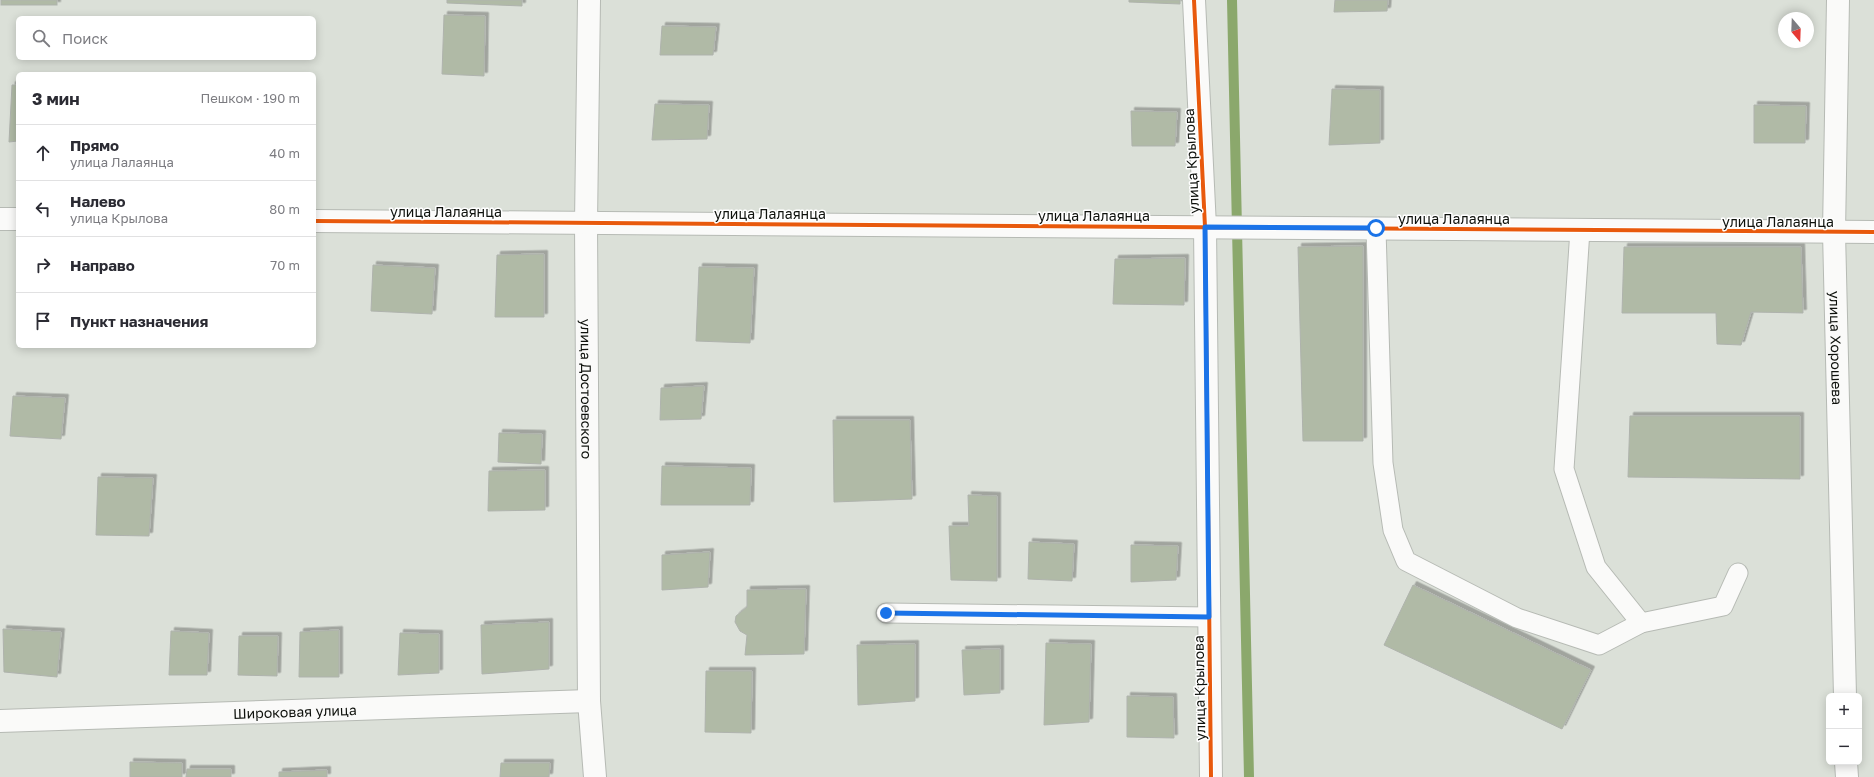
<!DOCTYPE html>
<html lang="ru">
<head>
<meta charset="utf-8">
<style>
	body { margin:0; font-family:"Golos Text",sans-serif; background:#f7f7f7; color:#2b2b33 }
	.controls { position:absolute; right:12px; bottom:12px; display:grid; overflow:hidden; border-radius:6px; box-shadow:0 2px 10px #0003 }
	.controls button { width:36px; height:36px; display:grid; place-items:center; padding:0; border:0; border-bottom:1px solid #e1e1e2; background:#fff; color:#2b2b33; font:20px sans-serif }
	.compass { position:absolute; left:1778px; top:12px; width:36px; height:36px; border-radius:50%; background:#fff; box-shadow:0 2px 10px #0003; rotate:161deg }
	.stop { position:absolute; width:12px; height:12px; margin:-9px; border:3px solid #1a73e8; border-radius:50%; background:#fff }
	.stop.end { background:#1a73e8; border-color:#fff; box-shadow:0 1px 4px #0008 }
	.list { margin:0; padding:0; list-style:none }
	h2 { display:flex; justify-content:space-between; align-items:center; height:52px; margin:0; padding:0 16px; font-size:17px }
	h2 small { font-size:13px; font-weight:400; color:#7c7c81 }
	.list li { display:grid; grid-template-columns:26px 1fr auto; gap:12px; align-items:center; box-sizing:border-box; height:56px; padding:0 16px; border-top:1px solid #e1e1e2 }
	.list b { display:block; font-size:15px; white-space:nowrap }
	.list p { margin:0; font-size:13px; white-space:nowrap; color:#7c7c81 }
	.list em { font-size:13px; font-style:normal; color:#7c7c81 }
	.icon { flex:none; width:22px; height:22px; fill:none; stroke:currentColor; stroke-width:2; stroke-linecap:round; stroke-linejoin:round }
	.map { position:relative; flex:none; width:1874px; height:777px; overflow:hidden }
	.search { position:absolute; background:#fff; box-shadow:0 2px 10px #0003; left:16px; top:16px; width:300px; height:44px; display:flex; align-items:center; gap:10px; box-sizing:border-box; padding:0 14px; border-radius:6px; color:#7c7c81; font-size:15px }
	.panel { position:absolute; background:#fff; box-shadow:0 2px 10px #0003; left:16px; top:72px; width:300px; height:276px; border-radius:6px }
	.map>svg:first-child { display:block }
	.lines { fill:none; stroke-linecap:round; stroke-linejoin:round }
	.stream { stroke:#8ba86c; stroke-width:10 }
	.building { fill:#b0baa6; stroke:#afb3ad; filter:url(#shadow) }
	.lane-casing { stroke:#b6bab4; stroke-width:21 }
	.street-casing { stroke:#b6bab4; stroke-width:24 }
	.lane { stroke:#fafaf9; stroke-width:19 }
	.street { stroke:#fafaf9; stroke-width:22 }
	.cycleway-casing { stroke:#fff; stroke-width:6 }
	.cycleway { stroke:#e8590c; stroke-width:4 }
	.route { stroke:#1a73e8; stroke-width:5 }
	.labels { text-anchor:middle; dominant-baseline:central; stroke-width:3; stroke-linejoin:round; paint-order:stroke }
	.street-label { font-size:14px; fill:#0e110c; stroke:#fff }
</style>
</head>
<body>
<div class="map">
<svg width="1874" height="777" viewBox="0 0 1874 777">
	<defs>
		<filter id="shadow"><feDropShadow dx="3.5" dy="-3.5" stdDeviation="0" flood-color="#0004"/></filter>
	</defs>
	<rect width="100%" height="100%" fill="#dbe0d8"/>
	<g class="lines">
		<polyline class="stream" points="1232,0 1249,777"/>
	</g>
	<g class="building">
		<rect x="1" y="0" width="56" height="5"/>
		<polygon points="447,0 522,0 522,6 447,3"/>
		<polygon points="1129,0 1180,0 1180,4 1129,2"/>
		<polygon points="1335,0 1388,0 1387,11 1334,12"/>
		<polygon points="444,15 485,16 484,76 442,74"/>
		<polygon points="662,26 716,27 713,55 660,55"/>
		<polygon points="12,85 18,85 18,141 9,142"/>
		<polygon points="1332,89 1380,90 1380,143 1329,145"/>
		<polygon points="655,104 709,105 707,139 652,140"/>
		<polygon points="1754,105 1806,106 1805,143 1754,143"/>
		<polygon points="1131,111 1177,112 1175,146 1132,146"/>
		<polygon points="1363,246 1363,441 1303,441 1298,247"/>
		<polygon points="1624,247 1801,247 1803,313 1751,312 1741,345 1717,344 1716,313 1622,313"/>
		<polygon points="544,254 544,317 495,317 497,255"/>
		<polygon points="1185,258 1184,305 1113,304 1115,259"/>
		<polygon points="373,265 435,268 432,314 371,311"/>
		<polygon points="699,267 754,268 750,343 696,341"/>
		<polygon points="704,386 701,419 660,420 661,388"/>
		<polygon points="13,396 65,398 61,439 10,436"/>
		<polygon points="1630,416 1800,416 1800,479 1628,477"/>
		<polygon points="833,420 910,420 912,499 834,502"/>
		<polygon points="499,433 542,434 541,464 498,462"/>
		<polygon points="662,466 751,468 750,505 661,505"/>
		<polygon points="545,470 545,510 488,511 489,471"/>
		<polygon points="98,477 153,478 149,536 96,535"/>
		<polygon points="968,495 997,496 997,581 951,580 949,526 969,526"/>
		<polygon points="1029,542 1074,544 1072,581 1028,579"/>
		<polygon points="1131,545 1178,546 1176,580 1131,582"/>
		<polygon points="710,552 708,587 662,590 662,555"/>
		<polygon points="1413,585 1591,670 1562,729 1384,645"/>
		<polygon points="806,589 804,654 745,655 747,635 740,631 735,622 736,616 747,607 747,590"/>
		<polygon points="549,622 549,669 482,674 481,625"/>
		<polygon points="3,629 61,632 57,677 4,672"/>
		<polygon points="339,630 339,677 299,677 300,632"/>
		<polygon points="171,631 209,633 207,675 169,675"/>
		<polygon points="400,633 439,634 439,673 398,675"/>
		<polygon points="239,636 278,636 277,676 238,675"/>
		<polygon points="1046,643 1091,644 1089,722 1044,725"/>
		<polygon points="915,644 915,701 858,705 857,645"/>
		<polygon points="1000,649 1000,693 964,695 962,650"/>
		<polygon points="706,671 752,671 751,733 705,732"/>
		<polygon points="1127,696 1173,697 1174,738 1127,737"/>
		<polygon points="130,762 182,763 182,777 130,777"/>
		<polygon points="501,763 550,763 549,777 500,777"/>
		<polygon points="187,769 231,769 231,777 186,777"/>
		<polygon points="327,770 327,777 279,777 279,772"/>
	</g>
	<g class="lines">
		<g class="lane-casing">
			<g id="lane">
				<polyline points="1376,229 1383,463 1393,530 1406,561 1517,618 1599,645 1641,623 1723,606 1738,573"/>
				<polyline points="1580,230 1564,469 1596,567 1641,623"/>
				<polyline points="886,613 1209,617"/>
			</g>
		</g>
		<g class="street-casing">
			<g id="street">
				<path id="s1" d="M589 0 586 223 589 701 595 777"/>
				<polyline points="1194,0 1205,227 1211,777"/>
				<path id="s2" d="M1838 0 1834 232 1845 696"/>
				<polyline points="0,219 18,219"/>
				<polyline points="314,221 1874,232"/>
				<path id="s3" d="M0 721 589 701"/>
				<polyline points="1846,762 1847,777"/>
			</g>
		</g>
		<use href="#lane" class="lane"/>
		<use href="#street" class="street"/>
		<g class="cycleway-casing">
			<g id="cycleway">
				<polyline points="1194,0 1205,227 1211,777"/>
				<polyline points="314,221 1874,232"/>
			</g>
		</g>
		<use href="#cycleway" class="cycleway"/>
	</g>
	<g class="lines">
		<polyline class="route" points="886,613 1209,617 1205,227 1376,228"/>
	</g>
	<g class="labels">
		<g class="street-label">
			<text transform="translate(1191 161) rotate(-93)">улица Крылова</text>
			<text x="446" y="211">улица Лалаянца</text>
			<text x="770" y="213">улица Лалаянца</text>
			<text x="1094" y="215">улица Лалаянца</text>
			<text x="1454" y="218">улица Лалаянца</text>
			<text x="1778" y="221">улица Лалаянца</text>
			<text stroke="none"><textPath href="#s2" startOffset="348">улица Хорошева</textPath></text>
			<text stroke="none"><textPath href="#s1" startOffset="389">улица Достоевского</textPath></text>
			<text transform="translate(1199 688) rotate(-91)">улица Крылова</text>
			<text stroke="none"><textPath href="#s3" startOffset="295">Широковая улица</textPath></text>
		</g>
	</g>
</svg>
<div class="controls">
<button>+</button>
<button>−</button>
</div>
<svg class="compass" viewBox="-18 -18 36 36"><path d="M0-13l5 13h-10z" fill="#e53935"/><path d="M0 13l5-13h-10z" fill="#7c7c81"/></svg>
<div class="stop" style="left:1376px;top:228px"></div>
<div class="stop end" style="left:886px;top:613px"></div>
<div class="search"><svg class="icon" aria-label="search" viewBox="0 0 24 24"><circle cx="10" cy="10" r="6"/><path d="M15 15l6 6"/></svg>Поиск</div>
<section class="panel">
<h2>3 мин<small>Пешком · 190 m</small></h2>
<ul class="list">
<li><svg class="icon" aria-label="ahead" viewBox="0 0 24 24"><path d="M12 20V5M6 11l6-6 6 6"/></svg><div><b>Прямо</b><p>улица Лалаянца</p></div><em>40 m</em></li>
<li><svg class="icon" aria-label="left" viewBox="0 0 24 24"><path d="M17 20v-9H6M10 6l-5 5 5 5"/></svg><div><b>Налево</b><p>улица Крылова</p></div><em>80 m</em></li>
<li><svg class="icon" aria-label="right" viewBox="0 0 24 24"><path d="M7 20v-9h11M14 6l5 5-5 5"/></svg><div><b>Направо</b></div><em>70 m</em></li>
<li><svg class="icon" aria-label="arrive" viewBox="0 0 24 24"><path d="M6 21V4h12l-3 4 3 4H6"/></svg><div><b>Пункт назначения</b></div></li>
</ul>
</section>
</div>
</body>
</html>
